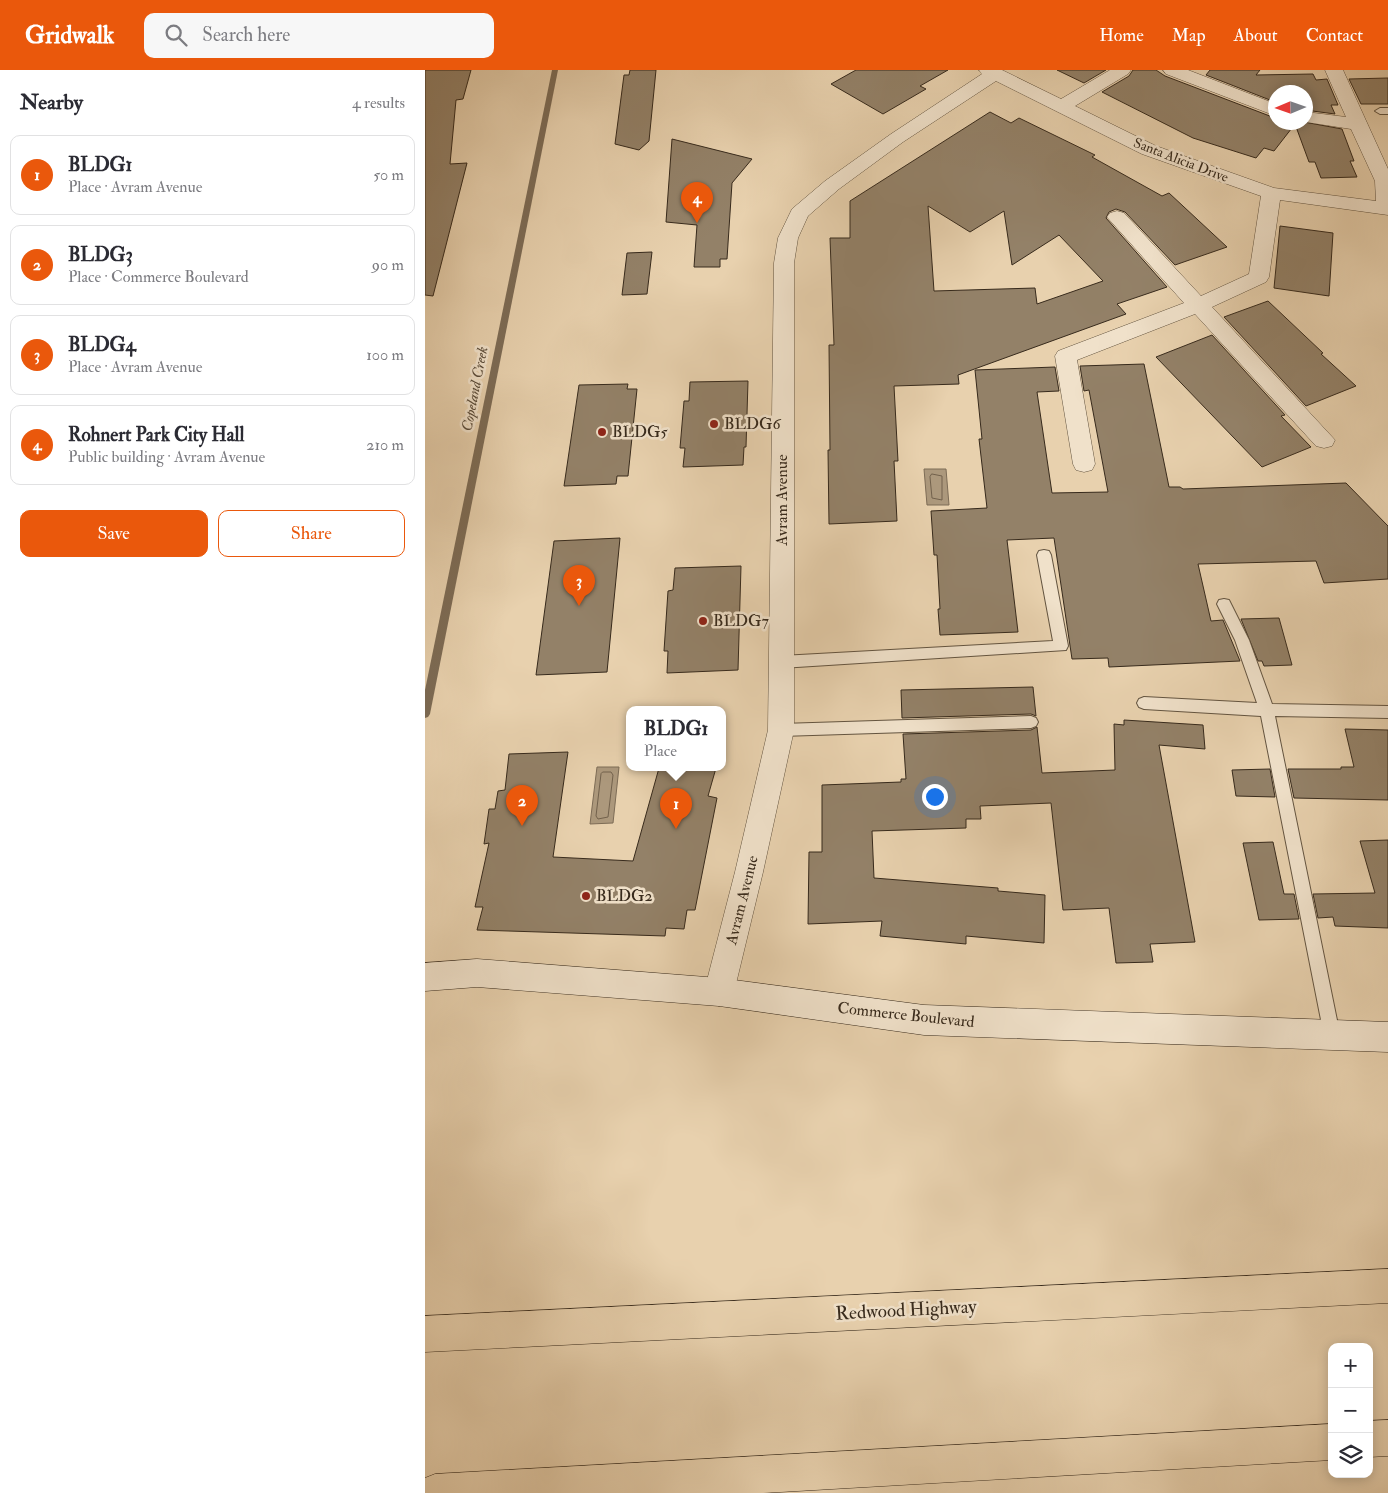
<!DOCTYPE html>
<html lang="en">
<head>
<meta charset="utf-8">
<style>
	body { margin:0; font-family:"IM FELL Double Pica",serif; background:#f7f7f7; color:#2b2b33 }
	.controls { position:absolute; right:15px; bottom:15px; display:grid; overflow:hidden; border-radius:10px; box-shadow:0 2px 12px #0003 }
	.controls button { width:45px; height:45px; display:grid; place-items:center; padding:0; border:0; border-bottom:1px solid #e1e1e2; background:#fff; color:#2b2b33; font:25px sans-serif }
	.compass { position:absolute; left:843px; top:15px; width:45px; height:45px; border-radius:50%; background:#fff; box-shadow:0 2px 12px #0003; rotate:268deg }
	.you { position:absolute; left:509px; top:726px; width:18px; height:18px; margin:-12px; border:4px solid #fff; border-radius:50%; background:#1a73e8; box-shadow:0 0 0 8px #1a73e833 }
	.badge { display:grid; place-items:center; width:32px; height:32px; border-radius:50%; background:#ea580c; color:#fff; font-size:16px; font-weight:700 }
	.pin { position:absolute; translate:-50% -41px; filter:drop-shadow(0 1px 2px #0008) }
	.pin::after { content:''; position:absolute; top:26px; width:18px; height:15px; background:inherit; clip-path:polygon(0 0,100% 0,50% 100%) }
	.popup { position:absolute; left:201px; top:636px; width:100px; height:65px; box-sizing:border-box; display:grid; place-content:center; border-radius:10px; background:#fff; filter:drop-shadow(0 1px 4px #0005); font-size:16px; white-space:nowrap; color:#7c7c81 }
	.popup b { font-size:19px; color:#2b2b33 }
	.popup::after { content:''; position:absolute; left:50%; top:100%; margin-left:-10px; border:10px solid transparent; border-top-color:#fff }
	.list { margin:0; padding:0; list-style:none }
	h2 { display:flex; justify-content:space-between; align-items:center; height:65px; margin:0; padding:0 20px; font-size:21px }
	h2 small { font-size:16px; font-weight:400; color:#7c7c81 }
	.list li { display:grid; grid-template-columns:32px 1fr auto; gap:15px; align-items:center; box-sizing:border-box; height:80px; margin:0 10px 10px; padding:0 10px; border:1px solid #e1e1e2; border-radius:10px }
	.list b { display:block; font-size:19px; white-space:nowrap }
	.list p { margin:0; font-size:16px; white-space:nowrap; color:#7c7c81 }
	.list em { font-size:16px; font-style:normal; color:#7c7c81 }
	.actions { display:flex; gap:10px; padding:15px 20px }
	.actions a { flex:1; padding:11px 0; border:1px solid #ea580c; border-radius:10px; text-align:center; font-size:18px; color:#ea580c }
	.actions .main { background:#ea580c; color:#fff }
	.icon { flex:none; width:28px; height:28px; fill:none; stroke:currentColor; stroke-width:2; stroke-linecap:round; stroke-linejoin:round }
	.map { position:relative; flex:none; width:963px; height:1423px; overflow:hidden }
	header { display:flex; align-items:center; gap:30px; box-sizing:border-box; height:70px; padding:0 25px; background:#ea580c; color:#fff }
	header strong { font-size:24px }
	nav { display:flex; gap:28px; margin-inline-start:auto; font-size:18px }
	.search { width:350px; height:45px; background:#f7f7f7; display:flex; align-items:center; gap:12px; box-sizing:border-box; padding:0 18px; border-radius:10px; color:#7c7c81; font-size:19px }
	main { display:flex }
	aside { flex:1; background:#fff }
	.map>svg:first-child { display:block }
	.water { fill:#ac987c; stroke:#7d6c56 }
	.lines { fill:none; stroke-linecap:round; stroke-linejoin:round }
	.shore { stroke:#72614c; stroke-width:1 }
	.stream { fill:#7d6c56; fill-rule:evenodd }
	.building { fill:#938168; stroke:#372a1c; fill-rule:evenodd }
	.lane-casing { stroke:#635440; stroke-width:2 }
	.street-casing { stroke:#635440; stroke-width:1 }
	.secondary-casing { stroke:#372a1c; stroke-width:1 }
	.highway-casing { stroke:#372a1c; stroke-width:1 }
	.lane { fill:#f0e1ca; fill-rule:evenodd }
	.street { fill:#f0e1ca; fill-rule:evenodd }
	.secondary { fill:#f0e1ca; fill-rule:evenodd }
	.highway { fill:#e8d1ae; fill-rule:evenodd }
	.poi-dot { fill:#8f2418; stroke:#f0e1ca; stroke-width:2 }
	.labels { text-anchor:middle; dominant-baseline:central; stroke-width:5; stroke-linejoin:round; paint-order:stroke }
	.far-street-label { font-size:14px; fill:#372a1c; stroke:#f0e1ca }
	.far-water-label { font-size:15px; font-style:italic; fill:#5a4b39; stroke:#f0e1ca }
	.poi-label { font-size:16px; fill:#372a1c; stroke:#f0e1ca; text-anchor:start }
	.street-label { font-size:16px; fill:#372a1c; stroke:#f0e1ca }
	.near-street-label { font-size:19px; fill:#372a1c; stroke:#f0e1ca }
</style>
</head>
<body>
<header>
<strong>Gridwalk</strong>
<div class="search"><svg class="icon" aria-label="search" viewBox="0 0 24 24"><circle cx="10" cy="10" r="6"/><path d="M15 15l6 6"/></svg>Search here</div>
<nav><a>Home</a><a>Map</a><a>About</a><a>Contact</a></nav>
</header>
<main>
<aside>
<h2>Nearby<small>4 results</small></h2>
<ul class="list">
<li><span class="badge">1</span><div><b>BLDG1</b><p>Place · Avram Avenue</p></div><em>50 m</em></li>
<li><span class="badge">2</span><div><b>BLDG3</b><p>Place · Commerce Boulevard</p></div><em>90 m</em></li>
<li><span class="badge">3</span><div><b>BLDG4</b><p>Place · Avram Avenue</p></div><em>100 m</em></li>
<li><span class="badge">4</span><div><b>Rohnert Park City Hall</b><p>Public building · Avram Avenue</p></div><em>210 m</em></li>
</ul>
<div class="actions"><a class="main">Save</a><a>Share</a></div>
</aside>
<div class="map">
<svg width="963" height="1423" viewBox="0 0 963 1423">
	<rect width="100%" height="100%" fill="#e8d1ae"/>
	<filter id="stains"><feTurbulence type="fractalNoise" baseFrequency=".004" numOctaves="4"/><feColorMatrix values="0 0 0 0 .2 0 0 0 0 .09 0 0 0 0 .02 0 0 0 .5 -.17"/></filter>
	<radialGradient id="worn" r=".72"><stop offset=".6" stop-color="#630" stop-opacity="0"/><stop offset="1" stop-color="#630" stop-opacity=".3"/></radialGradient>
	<g class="water">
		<polygon points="499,399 521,399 524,435 502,435"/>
		<polygon points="172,697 194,697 188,753 165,754"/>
	</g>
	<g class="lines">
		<g class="shore">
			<polygon points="507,404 517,406 517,430 507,428 505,407"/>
			<polygon points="178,702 186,702 188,705 183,747 173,749 171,746 176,704"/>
		</g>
		<polygon class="stream" points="127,0 133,0 5,644 3,647 0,648 0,620"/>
	</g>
	<g class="building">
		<polygon points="0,0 46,0 38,29 31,30 25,94 42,93 8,226 0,225"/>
		<polygon points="205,0 231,0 224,71 214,80 190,74 199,5 204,5"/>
		<polygon points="431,0 523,0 495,16 501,19 458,44 406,14"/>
		<polygon points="632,0 681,0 659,13"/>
		<polygon points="708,0 731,0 740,6 850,48 850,52 879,52 917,59 929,91 925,91 932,107 896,108 890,92 884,92 870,54 849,81 839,78 831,88 768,68 677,22 704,6"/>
		<polygon points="785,0 835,0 831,5 888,4 891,10 902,9 913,35 906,35 910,44 880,40 880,22 850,22 850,32 781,5"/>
		<polygon points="963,8 963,34 936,34 924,9"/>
		<path d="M565 42 586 53 594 48 670 85 667 87 737 126 744 123 802 177 750 195 700 142 691 139 684 142 681 148 742 217 692 234 701 244 533 305 534 314 469 316 473 391H469L472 451 404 454 403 380H405L404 275H409L405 168H425V131ZM503 136 545 162 579 141 587 195 634 165 678 211 612 234 610 218 509 221Z"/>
		<polygon points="247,69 327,89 307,113 302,189 295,189 295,197 269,197 272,155 241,152"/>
		<polygon points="855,156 908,163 904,226 849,218"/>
		<polygon points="227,182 222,224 197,225 202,183"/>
		<polygon points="843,231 898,283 896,284 931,316 881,336 799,247"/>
		<polygon points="787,265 860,345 856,346 886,377 837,397 731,287"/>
		<polygon points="719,294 744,417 755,417 758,419 921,413 963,456 963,509 899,513 891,491 773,494 786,551 798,550 815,591 684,597 683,588 647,589 629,468 582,470 593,562 515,565 513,539 515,539 512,485 509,485 506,441 562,438 554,369 557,369 550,300 630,297 634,321 612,322 627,423 683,422 664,320 659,321 655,296"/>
		<polygon points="323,311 321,377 319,377 318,395 258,397 260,378 255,378 259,331 264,331 265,312"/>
		<polygon points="203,314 202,319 212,319 203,406 192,406 191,414 139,416 154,315"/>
		<polygon points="195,468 182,602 111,605 129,471"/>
		<polygon points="316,496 313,600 242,603 243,581 239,581 243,521 248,520 250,498"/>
		<polygon points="854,548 867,595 839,596 837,591 833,591 816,549"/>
		<polygon points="608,617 611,646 606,644 477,648 476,620"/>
		<polygon points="699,650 778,655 780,679 734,675 770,872 725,874 728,892 691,893 684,838 638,840 626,733 555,736 556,749 541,749 541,758 447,761 449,808 573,818 573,821 620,825 619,873 541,866 541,874 455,866 457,851 383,854 384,782 397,782 397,715 476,712 476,709 481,709 478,664 606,660 612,657 617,703 690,700 689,654 699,655"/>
		<polygon points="920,659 963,660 963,730 869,728 863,699 916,699 916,697 929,697"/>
		<polygon points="143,682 128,787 208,791 234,698 291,698 283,726 292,728 270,840 262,840 259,859 241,858 240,866 52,860 58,837 50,837 64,773 59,774 64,739 70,739 73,721 80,720 84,684"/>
		<polygon points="845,699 850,727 811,726 807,700"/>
		<polygon points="963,770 963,858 910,856 908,847 893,848 888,824 950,823 935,771"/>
		<polygon points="848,772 859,824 869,824 874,849 834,850 818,773"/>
	</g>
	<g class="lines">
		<g class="lane-casing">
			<g id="lane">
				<polygon points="963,38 963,44 955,44 950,41 955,38"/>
				<polygon points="619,480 624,481 626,485 643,576 641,580 356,598 351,596 349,592 351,588 356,586 628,571 612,485 614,481"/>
				<polygon points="799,529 804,530 824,570 847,634 963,636 963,648 850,646 915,965 913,971 907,973 901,971 899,965 836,646 719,639 714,637 712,633 714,629 719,627 832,633 810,570 792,534 794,530"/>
				<polygon points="606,646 611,648 613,652 611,656 606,658 356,666 351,664 349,660 351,656 356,654"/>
			</g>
		</g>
		<g class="street-casing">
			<g id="street">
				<polygon points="554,0 577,0 636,29 685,0 706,0 703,4 650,36 731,76 849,118 951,131 950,111 926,59 881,52 881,42 921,47 900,0 918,0 963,99 963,145 855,130 844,207 841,212 787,237 910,370 907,376 899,378 891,376 770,244 652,290 670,394 667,400 659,402 651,400 648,394 630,286 633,281 759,233 682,147 685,143 692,141 699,143 776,226 824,204 836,126 717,84 571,11 478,72 414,119 383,146 373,168 369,193 369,660 338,802 309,922 305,932 294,936 283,932 279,922 310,802 343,660 349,193 353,168 367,139 400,111 466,64 557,4"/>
				<polygon points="738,0 763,0 851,34 851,46 741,4"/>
			</g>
		</g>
		<g class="secondary-casing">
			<polygon id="secondary" points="52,889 294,908 499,935 963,952 963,982 499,965 294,936 52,917 0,921 0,893"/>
		</g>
		<g class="highway-casing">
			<g id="highway">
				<polygon points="963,1199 963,1233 0,1282 0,1246"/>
				<polygon points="963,1350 963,1386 944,1387 944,1351"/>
				<polygon points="907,1354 907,1390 338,1423 0,1423 0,1408 10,1404"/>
			</g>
		</g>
		<use href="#lane" class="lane"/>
		<use href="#street" class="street"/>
		<use href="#secondary" class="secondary"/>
		<use href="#highway" class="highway"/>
	</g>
	<g class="poi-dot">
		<circle cx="289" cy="354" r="5"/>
		<circle cx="177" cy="362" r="5"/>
		<circle cx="278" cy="551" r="5"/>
		<circle cx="161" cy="826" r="5"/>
	</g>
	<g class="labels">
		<g class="far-street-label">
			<text transform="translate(756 90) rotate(21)">Santa Alicia Drive</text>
		</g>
		<g class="far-water-label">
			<text transform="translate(50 319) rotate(-79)">Copeland Creek</text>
		</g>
		<g class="poi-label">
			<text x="299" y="354">BLDG6</text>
			<text x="187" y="362">BLDG5</text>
			<text x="288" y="551">BLDG7</text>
			<text x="171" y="826">BLDG2</text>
		</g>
		<g class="street-label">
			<text transform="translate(357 430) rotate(-90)">Avram Avenue</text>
			<text transform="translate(317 830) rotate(-76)">Avram Avenue</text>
			<text transform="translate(481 945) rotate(6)">Commerce Boulevard</text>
		</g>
		<g class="near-street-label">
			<text transform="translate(481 1240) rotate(-3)">Redwood Highway</text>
		</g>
	</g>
	<rect width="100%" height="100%" filter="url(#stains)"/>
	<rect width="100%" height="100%" fill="url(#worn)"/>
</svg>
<div class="controls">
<button>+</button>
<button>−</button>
<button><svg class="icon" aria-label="layers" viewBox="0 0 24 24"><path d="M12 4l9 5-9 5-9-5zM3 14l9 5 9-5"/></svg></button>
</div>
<svg class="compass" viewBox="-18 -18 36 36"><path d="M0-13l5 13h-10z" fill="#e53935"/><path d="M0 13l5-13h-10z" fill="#7c7c81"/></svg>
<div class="you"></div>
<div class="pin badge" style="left:251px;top:759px">1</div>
<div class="popup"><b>BLDG1</b>Place</div>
<div class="pin badge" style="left:97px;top:756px">2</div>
<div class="pin badge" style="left:154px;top:536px">3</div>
<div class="pin badge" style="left:272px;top:153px">4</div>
</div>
</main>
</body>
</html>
